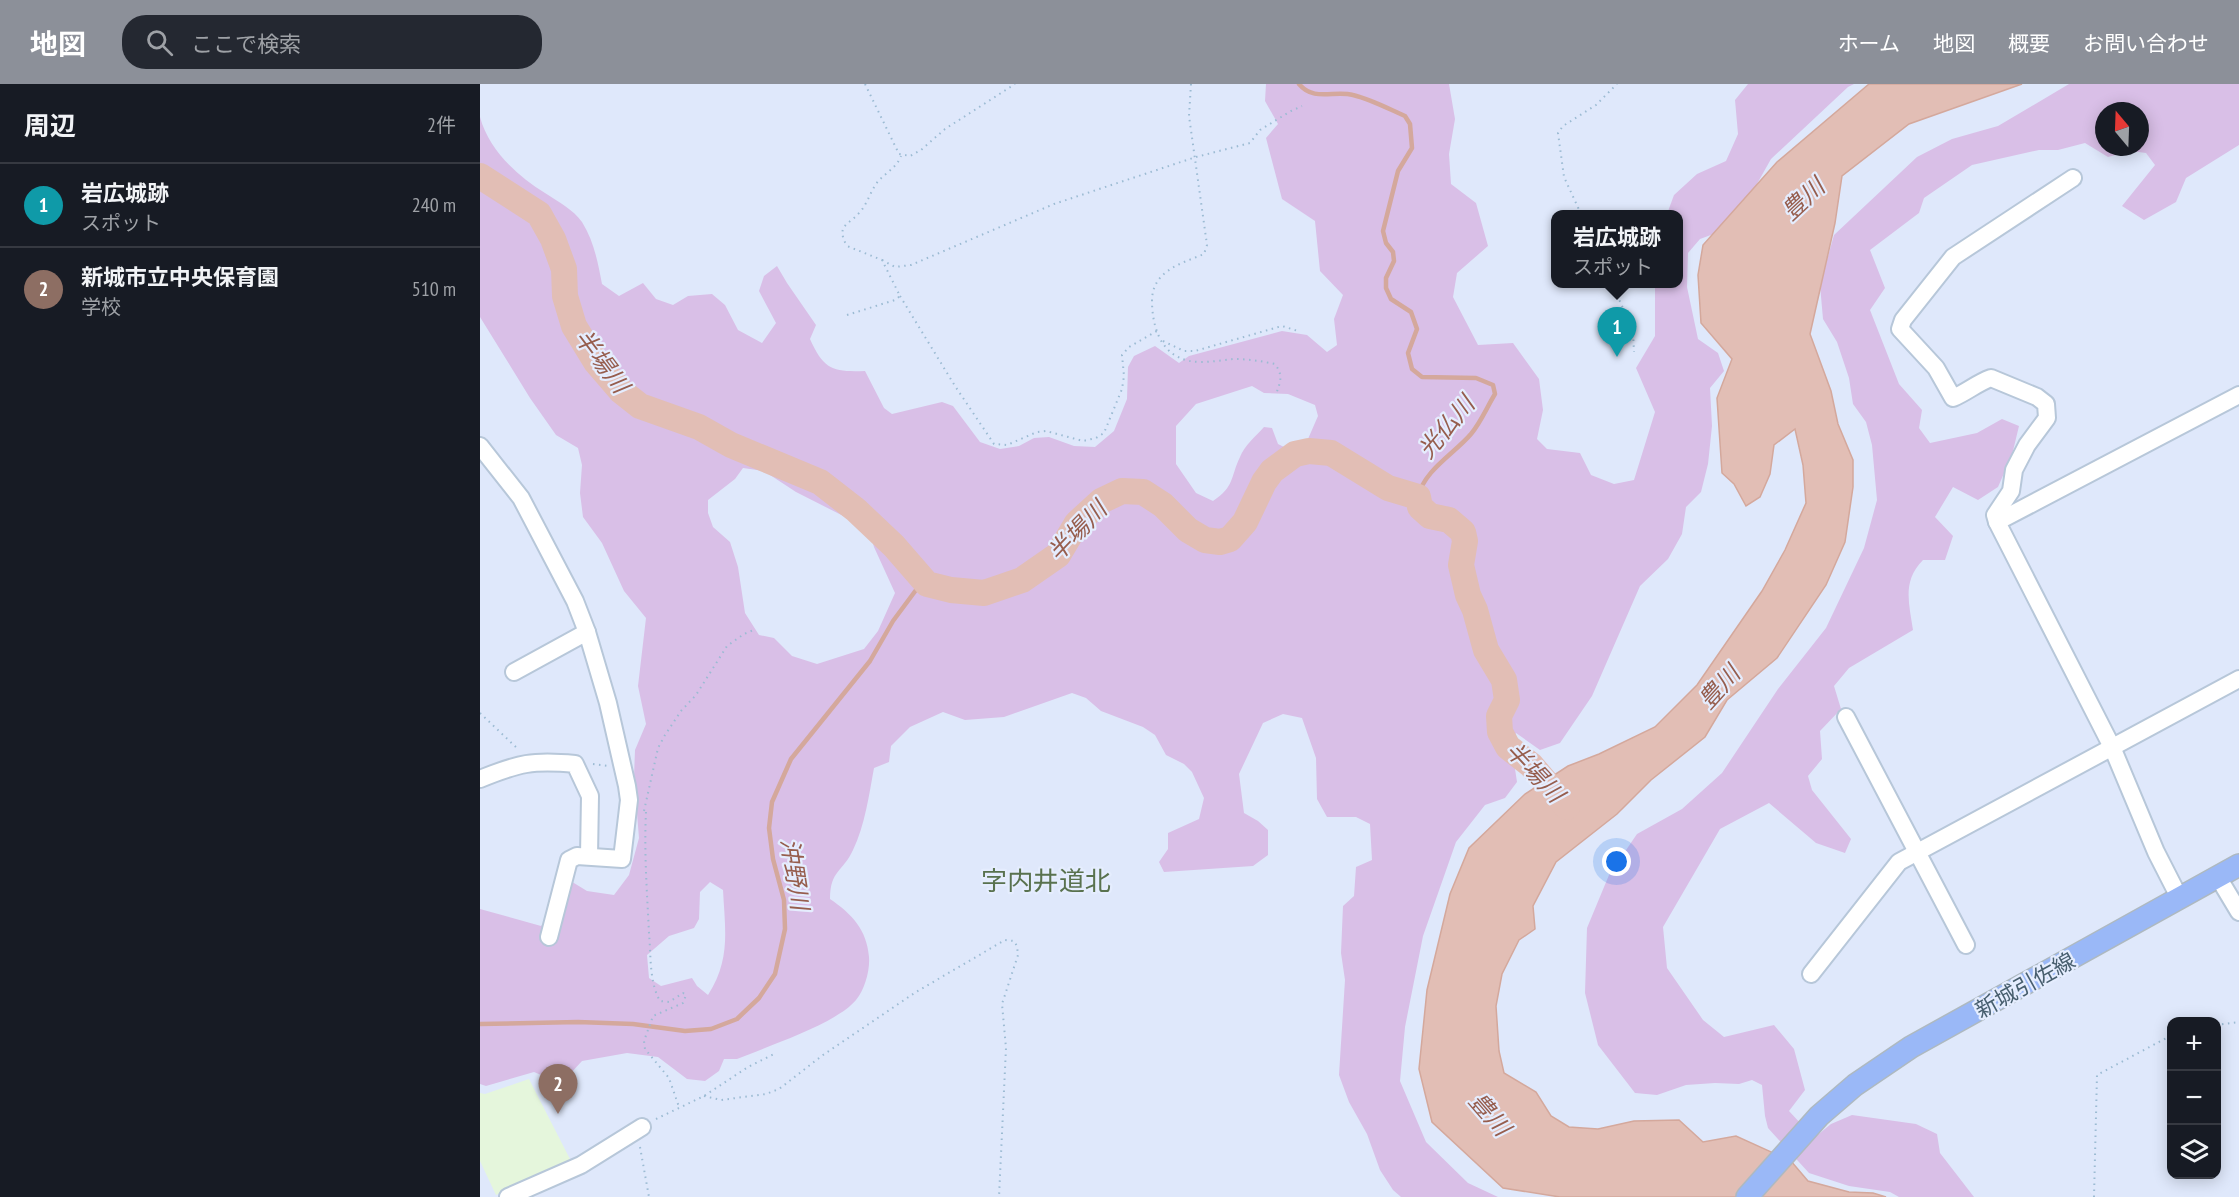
<!DOCTYPE html>
<html lang="ja">
<head>
<meta charset="utf-8">
<style>
	body { margin:0; font-family:"PT Sans Narrow","Noto Sans JP",sans-serif; background:#242831; color:#f1f3f6 }
	.controls { position:absolute; right:18px; bottom:18px; display:grid; overflow:hidden; border-radius:12px; box-shadow:0 3px 15px #0003 }
	.controls button { width:54px; height:54px; display:grid; place-items:center; padding:0; border:0; border-bottom:2px solid #363941; background:#171b24; color:#f1f3f6; font:30px sans-serif }
	.compass { position:absolute; left:1615px; top:18px; width:54px; height:54px; border-radius:50%; background:#171b24; box-shadow:0 3px 15px #0003; rotate:341deg }
	.you { position:absolute; left:1137px; top:778px; width:21px; height:21px; margin:-15px; border:4px solid #fff; border-radius:50%; background:#1a73e8; box-shadow:0 0 0 9px #1a73e833 }
	.badge { display:grid; place-items:center; width:39px; height:39px; border-radius:50%; background:#8c9099; color:#fff; font-size:20px; font-weight:700 }
	.pin { position:absolute; translate:-50% -50px; filter:drop-shadow(0 2px 3px #0008) }
	.pin::after { content:''; position:absolute; top:32px; width:21px; height:18px; background:inherit; clip-path:polygon(0 0,100% 0,50% 100%) }
	.popup { position:absolute; left:1071px; top:126px; width:132px; height:78px; box-sizing:border-box; display:grid; place-content:center; border-radius:12px; background:#171b24; filter:drop-shadow(0 2px 4px #0005); font-size:20px; white-space:nowrap; color:#9ea1a6 }
	.popup b { font-size:22px; color:#f1f3f6 }
	.popup::after { content:''; position:absolute; left:50%; top:100%; margin-left:-12px; border:12px solid transparent; border-top-color:#171b24 }
	.list { margin:0; padding:0; list-style:none }
	h2 { display:flex; justify-content:space-between; align-items:center; height:78px; margin:0; padding:0 24px; font-size:26px }
	h2 small { font-size:20px; font-weight:400; color:#9ea1a6 }
	.list li { display:grid; grid-template-columns:39px 1fr auto; gap:18px; align-items:center; box-sizing:border-box; height:84px; padding:0 24px; border-top:2px solid #363941 }
	.list b { display:block; font-size:22px; white-space:nowrap }
	.list p { margin:0; font-size:20px; white-space:nowrap; color:#9ea1a6 }
	.list em { font-size:20px; font-style:normal; color:#9ea1a6 }
	.icon { flex:none; width:33px; height:33px; fill:none; stroke:currentColor; stroke-width:2; stroke-linecap:round; stroke-linejoin:round }
	.map { position:relative; flex:none; width:1759px; height:1113px; overflow:hidden }
	header { display:flex; align-items:center; gap:36px; box-sizing:border-box; height:84px; padding:0 30px; background:#8c9099; color:#fff }
	header strong { font-size:28px }
	nav { display:flex; gap:33px; margin-inline-start:auto; font-size:21px }
	.search { width:420px; height:54px; background:#242831; display:flex; align-items:center; gap:15px; box-sizing:border-box; padding:0 21px; border-radius:24px; color:#9ea1a6; font-size:22px }
	main { display:flex }
	aside { flex:1; background:#171b24 }
	.map>svg:first-child { display:block }
	.education { fill:#e5f6dc }
	.green { fill:#d9bfe7; fill-rule:evenodd }
	.water { fill:#e2beb5; stroke:#d4a89c; stroke-width:1.5 }
	.lines { fill:none; stroke-linecap:round; stroke-linejoin:round }
	.stream { stroke:#d4a89c; stroke-width:4.5 }
	.river { stroke:#e2beb5; stroke-width:26 }
	.minor-casing { stroke:#b7c7d9; stroke-width:20 }
	.major-casing { stroke:#aeb9c0; stroke-width:24 }
	.path { stroke:#9cbbd3; stroke-width:2; stroke-dasharray:1.5 4.5; stroke-linecap:butt }
	.minor { stroke:#fff; stroke-width:16 }
	.major { stroke:#9ab8f7; stroke-width:21 }
	.labels { text-anchor:middle; dominant-baseline:central; stroke-width:4.5; stroke-linejoin:round; paint-order:stroke }
	.street-label { font-size:22px; fill:#485f6f; stroke:#e5edfe }
	.water-label { font-size:24px; font-style:italic; fill:#965d4d; stroke:#e5edfe }
	.quarter-label { font-size:26px; fill:#59724f; stroke:#e5edfe }
</style>
</head>
<body>
<header>
<strong>地図</strong>
<div class="search"><svg class="icon" aria-label="search" viewBox="0 0 24 24"><circle cx="10" cy="10" r="6"/><path d="M15 15l6 6"/></svg>ここで検索</div>
<nav><a>ホーム</a><a>地図</a><a>概要</a><a>お問い合わせ</a></nav>
</header>
<main>
<aside>
<h2>周辺<small>2件</small></h2>
<ul class="list">
<li><span class="badge" style="background:#0f9aa8">1</span><div><b>岩広城跡</b><p>スポット</p></div><em>240 m</em></li>
<li><span class="badge" style="background:#8d6e63">2</span><div><b>新城市立中央保育園</b><p>学校</p></div><em>510 m</em></li>
</ul>
</aside>
<div class="map">
<svg width="1759" height="1113" viewBox="0 0 1759 1113">
	<rect width="100%" height="100%" fill="#dfe8fb"/>
	<polygon class="education" points="49,995 92,1079 16,1111 0,1077 0,1009 5,1010"/>
	<g class="green">
		<path d="M786 0H969L975 35 969 70 971 100 996 119 1008 162 977 189 973 213 998 261 1033 259 1059 295 1063 326 1057 355 1067 365 1100 369 1111 391 1134 400 1154 396 1175 328 1156 284 1175 252V200H1198V130H1187L1194 111 1217 90 1246 77 1258 50 1255 16 1268 0H1374L1368 3 1291 75 1269 114 1239 148 1220 155 1208 169 1207 203 1218 255 1238 269 1244 287 1230 304 1232 342 1228 380 1221 408 1206 423 1202 450 1188 475 1160 502 1112 612 1080 659 1060 666 1036 649 1031 659 1037 698 1025 714 1005 721 976 758 943 852 925 943 920 997 946 1058 988 1099 1018 1113H921L913 1106 900 1086 887 1050 869 1018 859 991 865 896 861 869 863 822 874 812 876 783 892 776 890 740 876 733H847L837 715 836 674 822 634 803 630 783 639 759 690 764 729 778 737 788 746V771L773 782 684 788 679 778 688 765V749L719 735 724 714 712 688 704 680 686 671 675 651 663 643 621 627 606 614 592 609 524 633 485 636 463 628 430 643 411 662 409 678 394 684C389 711 385 741 373 766 363 788 350 786 350 815 372 830 387 846 389 873 390 886 385 905 376 916 356 940 288 962 257 975H244L239 987 225 997 207 995 178 973 147 969 102 977 89 991 73 996 54 988 6 1002 0 1000V825L61 842 78 826 70 810 89 796 107 807 134 811 149 791 159 754 154 693 155 666 166 640 158 602 166 534 144 507 122 459 103 433 100 409 102 381 98 364 76 351 50 314 0 233V33C9 66 37 92 65 109 77 117 94 126 102 138 114 157 118 179 122 200L139 212 163 199 176 215 193 221 208 212 232 210 245 221 258 246 282 259 296 239 279 207 284 192 297 182 307 199 336 241 330 255C344 286 353 288 385 287L404 324 412 330 462 318 473 322 500 358 520 365 539 362 554 354 569 353 594 362 615 363 634 347 647 315 648 283 654 272 675 262 699 279 709 272 802 247 827 251 847 268 857 261 854 235 863 211 840 187 835 137 802 115 786 54 798 40 785 17ZM772 302 784 309 808 310 835 321 838 332 828 355 808 365 798 360 792 344 784 343C776 352 764 362 760 373 750 394 755 402 733 417L716 409 696 380V342L716 320ZM263 384 284 387 316 408 389 445 394 463 415 509 398 547 384 565 337 580 312 572 294 554 279 551 265 529 258 483 250 458 233 443 228 429V416L255 395ZM230 798 243 806C245 846 251 875 228 911L217 902 212 894 181 902 169 894 167 871 189 852 214 844 219 835 220 808Z"/>
		<path d="M1589 0H1759V61L1706 94 1696 118 1664 136 1642 122 1675 81 1666 69 1651 67 1628 73 1605 59 1578 66H1559L1492 81 1444 114 1439 129 1390 166 1405 204 1390 226 1419 300 1442 326 1439 344 1450 359 1497 349 1522 335 1539 342 1532 371 1518 403 1498 416 1473 403 1455 433 1473 452 1465 476H1443C1422 497 1429 519 1433 546L1369 584 1354 602 1361 625 1340 647 1342 675 1328 692 1332 706 1371 755 1365 769 1336 759 1289 719 1240 745 1183 843 1187 884 1223 936 1244 953 1294 941 1314 965 1325 1006 1309 1027 1334 1054 1351 1040 1372 1031 1436 1040 1457 1050 1460 1069 1494 1113H1419L1410 1108 1369 1102 1329 1089 1288 1044 1285 1032 1282 1001 1272 996 1259 1000 1235 999 1206 1001 1177 1011 1155 1009 1118 961 1105 909 1107 844 1129 791 1157 750 1202 725 1242 689 1298 605 1346 544 1384 464 1397 416 1392 361 1386 338 1373 320 1369 294 1357 258 1343 235 1340 201 1354 151 1437 73 1472 55 1518 42ZM1624 27H1660V63H1624Z"/>
	</g>
	<polygon class="water" points="1389,0 1542,0 1429,40 1362,92 1355,139 1330,250 1351,307 1358,340 1373,376 1373,403 1365,458 1346,501 1297,574 1247,616 1225,653 1171,696 1137,730 1076,778 1053,822 1055,845 1039,856 1022,890 1016,922 1019,967 1024,989 1056,1008 1071,1032 1089,1043 1118,1045 1154,1037 1199,1036 1223,1058 1256,1052 1311,1077 1328,1097 1369,1108 1393,1109 1406,1113 1080,1113 1023,1104 952,1038 939,985 947,906 970,810 989,764 1045,710 1088,682 1119,670 1175,643 1217,601 1282,507 1305,466 1326,419 1323,381 1315,345 1294,361 1290,390 1280,413 1266,422 1254,400 1242,389 1237,314 1252,275 1221,239 1218,191 1223,161 1297,78"/>
	<g class="lines">
		<g class="stream">
			<path d="M819 0C834 18 854 6 873 11 890 15 909 25 925 32L930 40 932 64 918 87 903 147 906 159 913 168 914 177 906 194V204L911 215 931 228 937 245 928 269 932 285 942 293 996 294 1013 301 1015 310C1007 323 1001 338 991 350 974 370 944 386 938 413"/>
			<polyline points="0,940 98,938 153,940 205,947 231,945 257,935 279,914 295,890 305,845 304,816 293,775 289,744 292,718 311,675 390,577 413,537 436,506 447,500"/>
		</g>
		<polyline class="river" points="0,92 59,130 73,155 84,185 85,212 94,242 116,278 141,307 160,322 219,343 251,361 340,398 376,426 414,462 447,500 471,506 504,509 542,496 578,471 597,439 621,417 642,407 663,408 683,421 708,446 725,456 740,458 750,455 765,438 784,398 792,387 815,370 829,367 851,369 908,404 938,413 940,423 950,432 969,436 983,448 985,457 981,481 988,511 995,526 1006,566 1024,596 1027,616 1019,632 1020,648 1028,663 1051,681 1087,723"/>
		<g class="minor-casing">
			<g id="minor">
				<path d="M1593 94 1473 173 1423 236 1420 245 1456 284 1473 314C1487 308 1497 299 1511 294L1557 313 1566 320 1567 334 1547 361 1534 386 1531 407 1515 431 1517 438 1632 663 1676 768 1700 815"/>
				<polyline points="0,362 41,414 95,517 107,548 128,619 147,702 149,716 142,775 97,772 89,776 69,853"/>
				<polyline points="1517,438 1759,311"/>
				<polyline points="34,588 107,548"/>
				<polyline points="1366,633 1486,861"/>
				<path d="M0 695C39 679 53 676 95 680L110 712 109 772"/>
				<polyline points="1738,793 1759,828"/>
				<polyline points="1331,890 1419,778 1759,595"/>
				<polyline points="28,1113 101,1081 162,1043"/>
			</g>
		</g>
		<g class="major-casing">
			<polyline id="major" points="1267,1113 1339,1032 1375,1001 1431,963 1759,781"/>
		</g>
		<g class="path">
			<polyline points="385,0 419,70 430,72 441,66 465,45 535,0"/>
			<path d="M711 0 709 32 727 161 724 170C700 180 671 187 672 219 673 250 685 278 721 278 732 278 743 276 753 275 767 275 781 277 795 280 803 291 801 297 796 310"/>
			<polyline points="1101,130 1084,93 1078,49 1083,42 1116,21 1137,0"/>
			<polyline points="402,176 415,183 431,181 574,120 716,73 770,59 780,46 811,27 822,22"/>
			<polyline points="1132,200 1153,246 1154,268"/>
			<polyline points="420,212 475,302 514,360 527,361 557,348 566,347 603,357 616,354 624,349 642,305 644,292 642,271 649,263 677,247"/>
			<path d="M367 231 415 216 420 212 402 176 367 162C355 141 369 141 380 128 387 120 390 109 396 100 404 89 416 85 421 72"/>
			<polyline points="683,257 704,267 715,267 802,242 818,247"/>
			<polyline points="0,629 39,666"/>
			<polyline points="113,680 128,682"/>
			<polyline points="164,727 178,664 185,651 201,627 216,611 247,562 264,550 276,545"/>
			<path d="M166 728C164 768 167 808 169 849 171 870 169 898 180 917L189 918 203 909 206 911 203 919 173 932 164 957 165 965 189 994 199 1023"/>
			<polyline points="1736,941 1759,938"/>
			<polyline points="224,1012 241,1016 286,1010 299,1005 343,971 436,908 525,856 534,857 537,862 538,871 522,920 526,964 519,1113"/>
			<polyline points="176,1035 224,1012 268,983 296,969"/>
			<polyline points="160,1063 169,1113"/>
			<polyline points="1614,1113 1617,991 1692,951"/>
		</g>
		<use href="#minor" class="minor"/>
		<use href="#major" class="major"/>
	</g>
	<g class="labels">
		<g class="street-label">
			<text transform="translate(1545 901) rotate(-29)">新城引佐線</text>
		</g>
		<g class="water-label">
			<text transform="translate(1323 115) rotate(-43)">豊川</text>
			<text transform="translate(122 277) rotate(53)">半場川</text>
			<text transform="translate(966 343) rotate(-50)">光仏川</text>
			<text transform="translate(597 447) rotate(-46)">半場川</text>
			<text transform="translate(1239 603) rotate(-48)">豊川</text>
			<text transform="translate(1055 688) rotate(47)">半場川</text>
			<text transform="translate(315 790) rotate(81)">沖野川</text>
			<text transform="translate(1010 1030) rotate(49)">豊川</text>
		</g>
		<g class="quarter-label">
			<text x="566" y="796">字内井道北</text>
		</g>
	</g>
</svg>
<div class="controls">
<button>+</button>
<button>−</button>
<button><svg class="icon" aria-label="layers" viewBox="0 0 24 24"><path d="M12 4l9 5-9 5-9-5zM3 14l9 5 9-5"/></svg></button>
</div>
<svg class="compass" viewBox="-18 -18 36 36"><path d="M0-13l5 13h-10z" fill="#e53935"/><path d="M0 13l5-13h-10z" fill="#9ea1a6"/></svg>
<div class="you"></div>
<div class="pin badge" style="left:1137px;top:273px;background:#0f9aa8">1</div>
<div class="popup"><b>岩広城跡</b>スポット</div>
<div class="pin badge" style="left:78px;top:1030px;background:#8d6e63">2</div>
</div>
</main>
</body>
</html>
